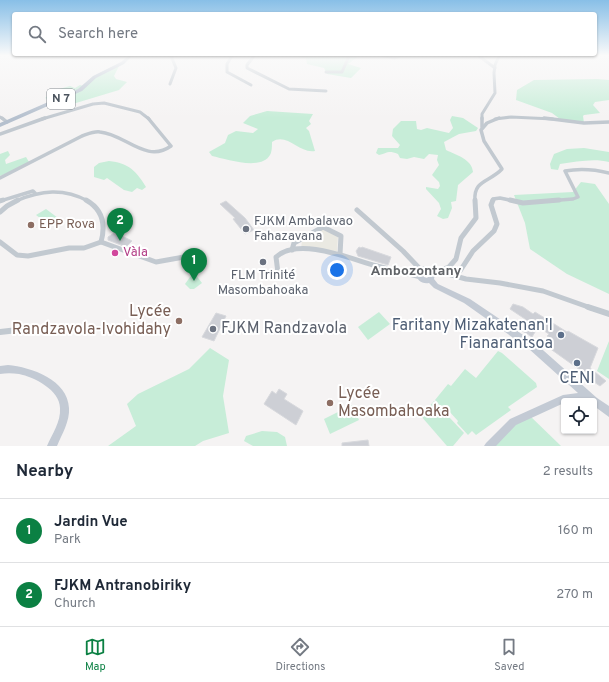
<!DOCTYPE html>
<html lang="en">
<head>
<meta charset="utf-8">
<style>
	body { margin:0; font-family:Overpass,sans-serif; background:#f6f6f7; color:#1f2937 }
	.controls { position:absolute; right:12px; bottom:12px; display:grid; overflow:hidden; border-radius:4px; box-shadow:0 1px 3px #0004 }
	.controls button { width:36px; height:36px; display:grid; place-items:center; padding:0; border:0; border-bottom:1px solid #e0e1e3; background:#fff; color:#1f2937; font:20px sans-serif }
	.you { position:absolute; left:337px; top:270px; width:14px; height:14px; margin:-10px; border:3px solid #fff; border-radius:50%; background:#1a73e8; box-shadow:0 0 0 6px #1a73e833 }
	.badge { display:grid; place-items:center; width:26px; height:26px; border-radius:50%; background:#0b8043; color:#fff; font-size:13px; font-weight:700 }
	.pin { position:absolute; translate:-50% -33px; filter:drop-shadow(0 1px 2px #0008) }
	.pin::after { content:''; position:absolute; top:21px; width:14px; height:12px; background:inherit; clip-path:polygon(0 0,100% 0,50% 100%) }
	.list { margin:0; padding:0; list-style:none }
	h2 { display:flex; justify-content:space-between; align-items:center; height:52px; margin:0; padding:0 16px; font-size:17px }
	h2 small { font-size:13px; font-weight:400; color:#747a83 }
	.list li { display:grid; grid-template-columns:26px 1fr auto; gap:12px; align-items:center; box-sizing:border-box; height:64px; padding:0 16px; border-top:1px solid #e0e1e3 }
	.list b { display:block; font-size:15px; white-space:nowrap }
	.list p { margin:0; font-size:13px; white-space:nowrap; color:#747a83 }
	.list em { font-size:13px; font-style:normal; color:#747a83 }
	.icon { flex:none; width:22px; height:22px; fill:none; stroke:currentColor; stroke-width:2; stroke-linecap:round; stroke-linejoin:round }
	.map { position:relative; flex:none; width:609px; height:446px; overflow:hidden }
	.search { position:absolute; background:#fff; box-shadow:0 1px 3px #0004; left:12px; right:12px; top:12px; height:44px; display:flex; align-items:center; gap:10px; box-sizing:border-box; padding:0 14px; border-radius:4px; color:#747a83; font-size:15px }
	.sheet { height:180px; background:#fff }
	nav { display:flex; justify-content:space-around; align-items:center; box-sizing:border-box; height:56px; border-top:1px solid #e0e1e3; background:#fff; font-size:11px; color:#747a83 }
	nav a { display:grid; justify-items:center; gap:2px }
	nav .on { color:#0b8043 }
	.map>svg:first-child { display:block }
	.commercial { fill:#eae9e2 }
	.green { fill:#c7edd8 }
	.building { fill:#cdcfd5; stroke:#d8d9dd }
	.lines { fill:none; stroke-linecap:round; stroke-linejoin:round }
	.street-far3 { stroke:#c2c9d0; stroke-width:3 }
	.street-far2 { stroke:#c2c9d0; stroke-width:3.5 }
	.street-far1 { stroke:#c2c9d0; stroke-width:5 }
	.street { stroke:#c2c9d0; stroke-width:6 }
	.secondary { fill:#c3cad4; fill-rule:evenodd }
	.primary { fill:#b5c0ce; fill-rule:evenodd }
	.education-dot { fill:#8d6e63; stroke:#fff; stroke-width:1.5 }
	.worship-dot { fill:#6b7280; stroke:#fff; stroke-width:1.5 }
	.hotel-dot { fill:#d1479c; stroke:#fff; stroke-width:1.5 }
	.service-dot { fill:#5c6f8a; stroke:#fff; stroke-width:1.5 }
	.labels { text-anchor:middle; dominant-baseline:central; stroke-width:4; stroke-linejoin:round; paint-order:stroke }
	.shield { fill:#fff; stroke:#82888f; stroke-width:1 }
	.shield-label { font-size:12px; font-weight:bold; fill:#4c555f }
	.worship-label { font-size:13px; fill:#5b616d; stroke:#fff; text-anchor:start }
	.education-label { font-size:13px; fill:#785e54; stroke:#fff; text-anchor:start }
	.hotel-label { font-size:13px; fill:#b23c85; stroke:#fff; text-anchor:start }
	.neighbourhood-label { font-size:14px; font-weight:bold; fill:#606367; stroke:#fff }
	.near-education-label { font-size:16px; fill:#785e54; stroke:#fff; text-anchor:end }
	.near-service-label { font-size:16px; fill:#4e5e75; stroke:#fff; text-anchor:end }
	.near-worship-label { font-size:16px; fill:#5b616d; stroke:#fff; text-anchor:start }
</style>
</head>
<body>
<div class="map">
<svg width="609" height="446" viewBox="0 0 609 446">
	<rect width="100%" height="100%" fill="#f5f3f3"/>
	<polygon class="commercial" points="323,229 338,236 337,251 301,249 302,240"/>
	<g class="green">
		<polygon points="291,56 359,56 348,64 361,68 351,78 327,74 324,68 307,64 306,58"/>
		<polygon points="119,66 114,76 116,79 127,82 119,90 76,103 67,103 62,99 78,92 93,78"/>
		<polygon points="597,79 609,80 609,100 595,102 593,105 600,113 584,115 583,116 584,123 564,122 552,113 516,100 517,90 534,80"/>
		<path d="M80 85 83 86C74 92 56 103 45 98L59 89 70 86 75 88Z"/>
		<path d="M267 111 313 114 309 121 311 124 306 128 309 131 315 151C299 154 287 132 272 142 272 146 272 152 270 155 261 171 226 159 212 156L209 152 225 143 228 135 236 131 253 133 258 129 243 123 250 116Z"/>
		<path d="M452 116 463 118 478 128 476 131 459 134 444 142 446 150C456 155 472 159 473 172L458 185 456 201 451 202 452 208 448 218 443 219 437 216 441 209 439 203 426 189V187L438 189 440 186 439 182 432 175 439 165 437 160 438 155 429 154 424 159 414 157 407 159 400 158 398 154C388 150 388 153 379 155L376 153 378 148H398L400 145 392 136 393 129 401 121H416L417 129 421 130 427 128 449 133 453 128 450 120Z"/>
		<path d="M584 148 609 152V162C593 158 576 162 560 164L558 170 551 169 550 164 554 154 567 149Z"/>
		<polygon points="8,151 10,155 5,160 6,164 26,157 29,162 17,169 0,176 0,154"/>
		<path d="M109 161C129 163 136 171 146 187L142 190 137 188 132 192 124 190 107 178 104 180 94 177V167L99 163Z"/>
		<polygon points="581,182 595,184 609,204 609,294 567,274 530,249 525,223 514,195 573,192"/>
		<polygon points="46,209 58,218 48,224 36,215"/>
		<polygon points="195,274 202,283 194,289 190,289 185,284 190,277"/>
		<polygon points="379,312 390,324 368,340 358,327"/>
		<polygon points="609,341 609,379 597,371"/>
		<polygon points="210,348 229,360 223,396 229,433 203,441 195,446 108,446 136,426 127,404 138,394 189,369"/>
		<polygon points="498,351 502,353 536,383 537,387 508,407 511,410 476,435 472,431 468,435 457,423 458,421 448,410 446,412 435,400 448,384 451,386 465,369 476,378"/>
		<polygon points="434,401 464,433 453,446 447,446 421,416"/>
		<polygon points="352,405 359,420 330,434 324,419"/>
		<polygon points="528,414 561,446 489,446"/>
		<polygon points="262,431 277,432 285,437 287,446 253,446 244,441 246,436"/>
	</g>
	<g class="building">
		<polygon points="226,201 245,218 254,230 245,234 233,219 235,218 220,204"/>
		<polygon points="114,233 116,233 132,241 126,247 108,240 108,237"/>
		<polygon points="359,247 361,248 362,247 391,257 388,265 358,256 356,251"/>
		<polygon points="513,304 523,307 533,314 535,312 567,332 568,331 598,348 590,368 606,381 600,386 594,382 594,380 545,345 549,337 547,336 549,334 538,327 532,337 519,329 525,319 510,309"/>
		<polygon points="216,313 226,316 214,341 202,337"/>
		<polygon points="279,389 287,394 284,399 303,411 296,425 264,404 272,391 276,394"/>
		<polygon points="368,440 369,446 342,446 342,443"/>
	</g>
	<g class="lines">
		<g class="street-far3">
			<polyline points="232,56 227,64 227,72 251,85"/>
			<polyline points="254,56 247,65 247,68 289,89 326,91"/>
			<polyline points="385,56 395,58 399,56"/>
			<polyline points="479,56 495,68"/>
			<polyline points="326,72 342,72 349,56"/>
			<polyline points="170,84 176,68 171,56"/>
			<polyline points="0,117 3,119"/>
			<polyline points="42,119 93,104 104,103 140,112 149,119"/>
			<polyline points="482,119 482,114 495,93 494,73 495,65 499,56"/>
			<polyline points="495,119 511,117 553,119"/>
		</g>
		<g class="street-far2">
			<polyline points="2,118 7,122"/>
			<polyline points="482,118 482,127"/>
			<polyline points="544,118 584,123 609,122"/>
			<polyline points="0,134 45,118"/>
			<path d="M0 178 82 136C88 134 94 131 100 132 125 134 146 164 171 146L148 118"/>
			<polyline points="0,201 33,191 35,193"/>
			<path d="M16 201C41 190 64 188 88 201"/>
			<path d="M475 201C473 180 490 182 502 169L484 141 481 130 487 123 499 118"/>
			<polyline points="492,201 493,199 500,198 514,201"/>
			<path d="M547 201 573 199 578 197 565 171C581 168 593 169 609 173"/>
		</g>
		<g class="street-far1">
			<polyline points="510,200 523,203 559,200"/>
			<polyline points="0,201 3,200"/>
			<polyline points="357,210 403,251 421,270"/>
			<polyline points="0,212 7,206 18,200"/>
			<path d="M0 242 17 255 28 256 69 248H84L101 242C106 224 102 209 86 200"/>
			<polyline points="101,242 156,262 184,257"/>
			<polyline points="292,250 294,243 323,227 341,236 340,254"/>
			<polyline points="437,271 466,279 500,283 543,291 591,308"/>
			<polyline points="438,271 449,267 456,259 461,238 476,218 475,200"/>
			<path d="M278 273 276 257C298 237 349 258 373 265 389 269 405 273 421 277"/>
			<polyline points="447,274 460,271 473,251 494,231 497,224 491,205 493,200"/>
		</g>
		<g class="street">
			<polyline points="588,307 609,314"/>
			<polyline points="0,332 35,328"/>
		</g>
		<g class="secondary">
			<path d="M424 266C430 266 434 269 435 274L434 279 438 284 470 299 535 343 597 398 609 406V417L594 406V401H564V403L516 425 496 446H484L486 443 510 419 563 395 578 393 529 349 464 303 434 288 429 283C416 285 412 271 424 266ZM425 272H427L428 273V277L427 278 424 277V273Z"/>
			<path d="M8 365C31 367 68 380 69 408 70 421 62 434 57 446H47C52 434 61 422 60 408 60 390 34 377 19 374 12 373 6 373 0 374V366Z"/>
		</g>
		<polygon class="primary" points="128,56 132,56 124,64 96,78 82,91 0,127 0,123 78,89 93,76 121,62"/>
	</g>
	<linearGradient id="sky" x2="0" y2="1"><stop stop-color="#88bfe7"/><stop offset="0.47" stop-color="#fafafa"/><stop offset="1" stop-color="#fafafa" stop-opacity="0"/></linearGradient>
	<rect width="609" height="118" fill="url(#sky)"/>
	<g class="education-dot">
		<circle cx="31" cy="225" r="4"/>
		<circle cx="179" cy="321" r="4"/>
		<circle cx="330" cy="403" r="4"/>
	</g>
	<g class="worship-dot">
		<circle cx="246" cy="229" r="4"/>
		<circle cx="263" cy="262" r="4"/>
		<circle cx="213" cy="329" r="4"/>
	</g>
	<circle class="hotel-dot" cx="115" cy="253" r="4"/>
	<g class="service-dot">
		<circle cx="561" cy="335" r="4"/>
		<circle cx="577" cy="363" r="4"/>
	</g>
	<g class="labels">
		<rect class="shield" x="47" y="89" width="28" height="20" rx="3"/>
		<g class="shield-label">
			<text x="61" y="99">N 7</text>
		</g>
		<g class="worship-label">
			<text x="254" y="222">FJKM Ambalavao<tspan x="254" dy="15">Fahazavana</tspan></text>
			<text x="263" y="276" text-anchor="middle">FLM Trinité<tspan x="263" dy="15">Masombahoaka</tspan></text>
		</g>
		<g class="education-label">
			<text x="39" y="225">EPP Rova</text>
		</g>
		<g class="hotel-label">
			<text x="123" y="253">Vàla</text>
		</g>
		<g class="neighbourhood-label">
			<text x="416" y="271">Ambozontany</text>
		</g>
		<g class="near-education-label">
			<text x="171" y="312">Lycée<tspan x="171" dy="18">Randzavola-Ivohidahy</tspan></text>
			<text x="338" y="394" text-anchor="start">Lycée<tspan x="338" dy="18">Masombahoaka</tspan></text>
		</g>
		<g class="near-service-label">
			<text x="553" y="326">Faritany Mizakatenan'I<tspan x="553" dy="18">Fianarantsoa</tspan></text>
			<text x="577" y="379" text-anchor="middle">CENI</text>
		</g>
		<g class="near-worship-label">
			<text x="221" y="329">FJKM Randzavola</text>
		</g>
	</g>
</svg>
<div class="controls">
<button><svg class="icon" aria-label="locate" viewBox="0 0 24 24"><circle cx="12" cy="12" r="6"/><path d="M12 2v4M12 18v4M2 12h4M18 12h4"/></svg></button>
</div>
<div class="you"></div>
<div class="pin badge" style="left:194px;top:281px">1</div>
<div class="pin badge" style="left:120px;top:241px">2</div>
<div class="search"><svg class="icon" aria-label="search" viewBox="0 0 24 24"><circle cx="10" cy="10" r="6"/><path d="M15 15l6 6"/></svg>Search here</div>
</div>
<section class="sheet">
<h2>Nearby<small>2 results</small></h2>
<ul class="list">
<li><span class="badge">1</span><div><b>Jardin Vue</b><p>Park</p></div><em>160 m</em></li>
<li><span class="badge">2</span><div><b>FJKM Antranobiriky</b><p>Church</p></div><em>270 m</em></li>
</ul>
</section>
<nav>
<a class="on"><svg class="icon" aria-label="map" viewBox="0 0 24 24"><path d="M3 6l6-2 6 2 6-2v14l-6 2-6-2-6 2zM9 4v14M15 6v14"/></svg>Map</a>
<a><svg class="icon" aria-label="directions" viewBox="0 0 24 24"><path d="M12 3l9 9-9 9-9-9zM9 14v-3h6M13 9l2 2-2 2"/></svg>Directions</a>
<a><svg class="icon" aria-label="saved" viewBox="0 0 24 24"><path d="M7 4h10v16l-5-4-5 4z"/></svg>Saved</a>
</nav>
</body>
</html>
